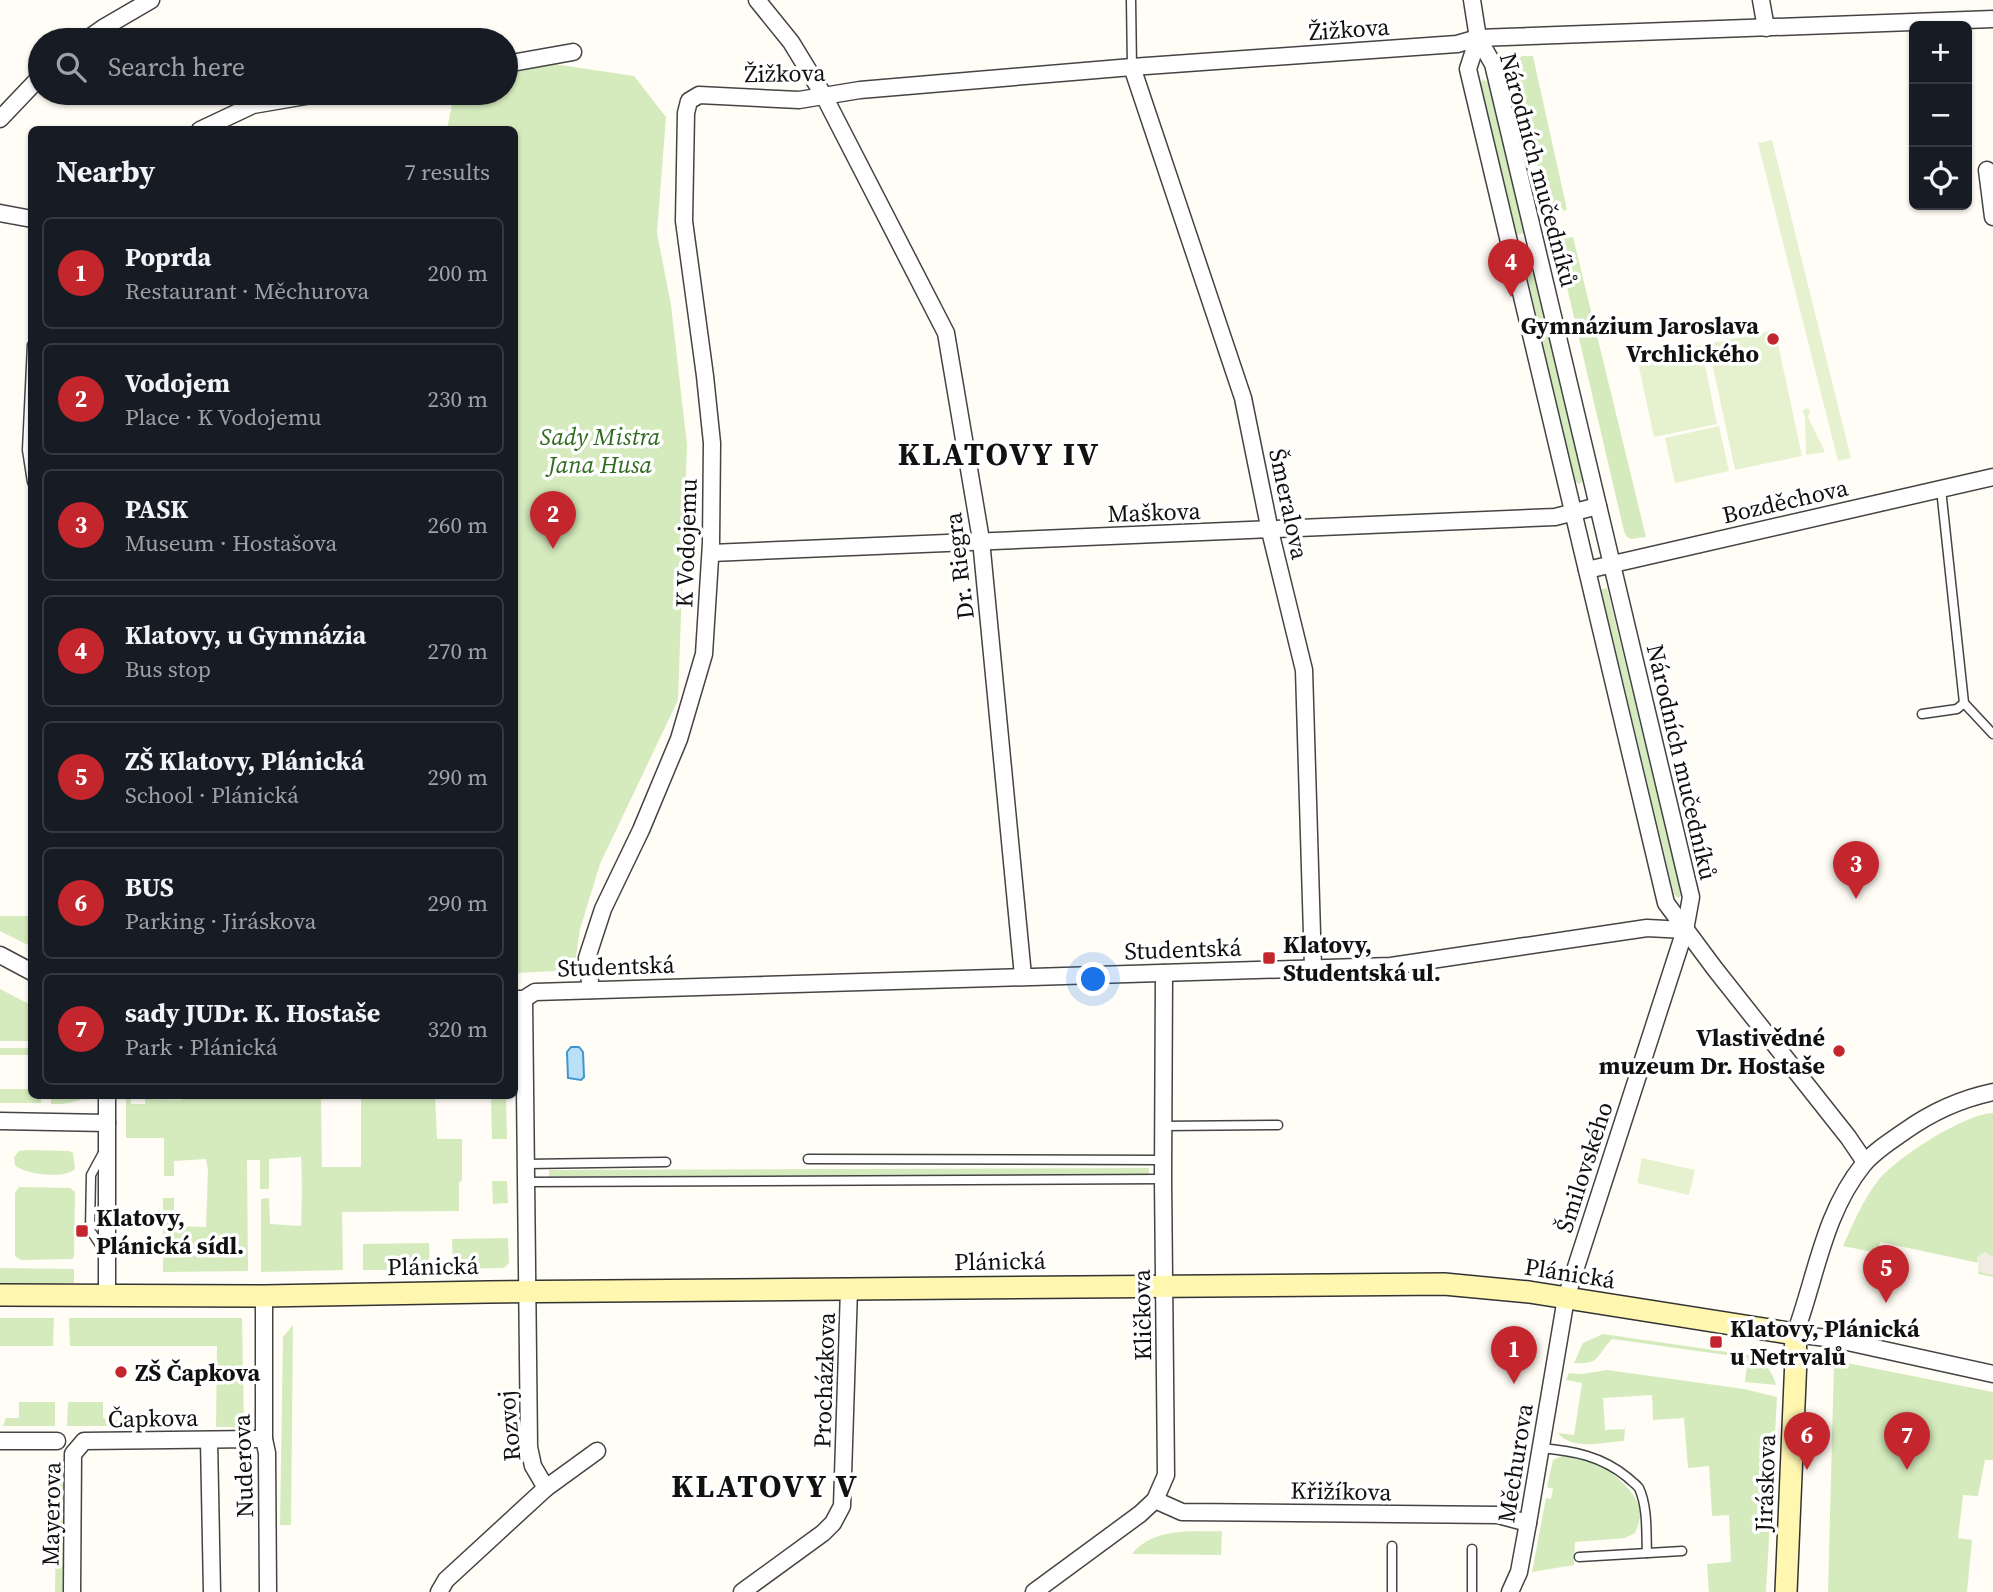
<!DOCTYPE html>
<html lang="en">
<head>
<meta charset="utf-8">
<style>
	body { margin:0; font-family:"Source Serif 4",serif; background:#20242c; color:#f1f3f6 }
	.controls { position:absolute; right:21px; top:21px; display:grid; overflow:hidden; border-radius:10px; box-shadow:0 2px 5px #0004 }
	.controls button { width:63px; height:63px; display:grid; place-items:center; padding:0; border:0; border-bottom:2px solid #363941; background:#171b24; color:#f1f3f6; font:35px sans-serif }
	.you { position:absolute; left:1094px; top:980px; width:24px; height:24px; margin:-18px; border:5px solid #fff; border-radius:50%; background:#1a73e8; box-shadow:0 0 0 10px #1a73e833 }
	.badge { display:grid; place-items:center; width:46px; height:46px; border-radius:50%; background:#c4262e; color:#fff; font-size:23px; font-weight:700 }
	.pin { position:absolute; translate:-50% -58px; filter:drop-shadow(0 2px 4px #0008) }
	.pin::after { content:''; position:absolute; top:37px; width:24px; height:21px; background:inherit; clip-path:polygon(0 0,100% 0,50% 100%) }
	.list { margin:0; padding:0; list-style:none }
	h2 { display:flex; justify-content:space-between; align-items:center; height:91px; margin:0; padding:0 28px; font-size:30px }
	h2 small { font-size:23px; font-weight:400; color:#9ea1a6 }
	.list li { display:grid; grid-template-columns:46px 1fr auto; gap:21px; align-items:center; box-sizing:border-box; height:112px; margin:0 14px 14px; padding:0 14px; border:2px solid #363941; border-radius:10px }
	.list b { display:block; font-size:26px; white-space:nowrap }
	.list p { margin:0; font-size:23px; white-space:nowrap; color:#9ea1a6 }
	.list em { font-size:23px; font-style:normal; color:#9ea1a6 }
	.icon { flex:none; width:38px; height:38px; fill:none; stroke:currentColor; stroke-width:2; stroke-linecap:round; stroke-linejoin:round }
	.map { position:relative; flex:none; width:1993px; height:1592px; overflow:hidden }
	.search { position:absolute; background:#171b24; box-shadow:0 2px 5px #0004; left:28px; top:28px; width:490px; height:77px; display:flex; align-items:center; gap:18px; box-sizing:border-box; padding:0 24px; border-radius:38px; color:#9ea1a6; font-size:26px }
	.panel { position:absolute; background:#171b24; box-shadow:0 2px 5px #0004; left:28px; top:126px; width:490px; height:973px; border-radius:10px }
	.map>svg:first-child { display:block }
	.green { fill:#d5ebbd }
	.pitch { fill:#e6f2cf }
	.plaza { fill:#f1ede2 }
	.water { fill:#b9e0f7; stroke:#3f96cf; stroke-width:2 }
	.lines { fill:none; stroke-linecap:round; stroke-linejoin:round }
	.service-casing { stroke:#444; stroke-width:11 }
	.minor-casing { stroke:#444; stroke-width:19 }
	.secondary-casing { stroke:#333; stroke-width:24 }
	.service { stroke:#fff; stroke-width:8 }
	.minor { stroke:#fff; stroke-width:16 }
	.secondary { stroke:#fff6b0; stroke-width:21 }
	.poi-dot { fill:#c4262e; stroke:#fff; stroke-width:2.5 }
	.labels { text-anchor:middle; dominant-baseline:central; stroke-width:7; stroke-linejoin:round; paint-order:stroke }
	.street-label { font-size:24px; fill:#111; stroke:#fff }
	.poi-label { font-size:24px; font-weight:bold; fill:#111; stroke:#fff; text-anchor:start }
	.park-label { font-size:24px; font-style:italic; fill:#2f6b1f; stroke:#fff }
	.district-label { font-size:32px; font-weight:bold; letter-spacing:2px; fill:#111; stroke:#fff }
</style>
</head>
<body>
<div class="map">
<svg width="1993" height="1592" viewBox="0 0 1993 1592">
	<rect width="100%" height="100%" fill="#fffdf5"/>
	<g class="green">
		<polygon points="1523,56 1533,56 1567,210 1549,213 1514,67 1516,59"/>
		<polygon points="506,57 634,76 666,117 657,233 671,305 687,445 678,700 600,864 580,929 574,970 515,973 514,130 447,130 454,93 506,93"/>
		<polygon points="1483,79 1488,83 1524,233 1517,235 1480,85"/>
		<polygon points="1573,237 1646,537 1631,539 1627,537 1624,531 1556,240"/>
		<polygon points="1529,266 1533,269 1583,480 1580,484 1575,482 1526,271"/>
		<polygon points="1607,588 1682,895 1678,898 1674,894 1602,593 1602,589"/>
		<polygon points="28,910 31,910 30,946 0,931 0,916 28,916"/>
		<polygon points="0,989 31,1005 31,1041 0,1041"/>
		<rect x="0" y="1048" width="31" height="7"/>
		<polygon points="0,1089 31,1089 32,1096 41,1096 41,1103 0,1103"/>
		<path d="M51 1096H87C74 1104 65 1104 51 1104Z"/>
		<path d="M126 1096H130L131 1104H145V1096H149V1099L181 1100V1096H233L234 1097 275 1099 276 1096H321L322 1167H361V1096H435L437 1139H462V1181L459 1182V1211L342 1212 343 1270 261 1272V1199L269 1198 270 1224 301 1226C302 1205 302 1178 301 1157L269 1159V1189H260V1160H247L248 1271 163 1272V1198H174V1226L206 1227 208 1170 206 1159 174 1161V1176H164V1138H126Z"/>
		<polygon points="491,1096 506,1096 507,1139 492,1139"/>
		<path d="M1993 1113V1277L1978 1274 1979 1263 1880 1242 1878 1253 1843 1246C1853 1224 1862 1202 1877 1182 1894 1159 1964 1114 1993 1113Z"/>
		<path d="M28 1150 69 1151 73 1153 75 1169C65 1179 25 1175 15 1165L14 1157 19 1151Z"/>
		<polygon points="1149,1168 1149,1176 549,1179 549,1170"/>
		<polygon points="492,1181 507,1181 508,1203 493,1204"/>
		<polygon points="19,1187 70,1188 75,1192 74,1257 72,1259 21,1260 15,1256 15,1193"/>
		<polygon points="508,1238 509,1263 504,1268 453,1269 452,1239"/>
		<polygon points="429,1243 430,1270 363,1270 363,1244"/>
		<polygon points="0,1268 74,1269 74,1283 0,1285"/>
		<polygon points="0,1318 54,1318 53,1346 0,1346"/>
		<polygon points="69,1318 242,1318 244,1427 216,1427 217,1346 70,1346"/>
		<polygon points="293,1325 291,1525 280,1525 283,1337"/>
		<path d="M1603 1334 1748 1355C1763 1361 1772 1369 1776 1385L1745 1382 1748 1358 1612 1339C1597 1354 1601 1365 1574 1363L1583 1343Z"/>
		<polygon points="1834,1363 1847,1363 1993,1392 1993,1460 1985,1460 1978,1496 1963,1495 1958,1538 1972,1540 1967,1592 1828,1592"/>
		<path d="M1607 1370 1744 1389 1777 1397 1766 1592H1709L1707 1564 1731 1562 1729 1515 1712 1516 1709 1466 1688 1468 1684 1418 1653 1420 1652 1395 1603 1398 1605 1430 1625 1429 1624 1441C1604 1442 1572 1451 1558 1433L1574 1435 1582 1383 1566 1380 1569 1373 1582 1374Z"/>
		<polygon points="19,1402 55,1402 55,1426 3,1426 6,1418 19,1418"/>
		<polygon points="68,1402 103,1402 103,1418 121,1421 122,1426 67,1426"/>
		<path d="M1562 1456C1567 1456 1574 1455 1579 1457 1601 1462 1636 1487 1640 1511 1641 1518 1638 1526 1635 1533L1625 1538 1575 1542 1574 1565 1532 1572 1546 1498 1551 1499 1553 1489 1547 1487 1553 1460Z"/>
		<polygon points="57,1460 65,1460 63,1592 55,1592"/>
		<path d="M1222 1531 1221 1555 1132 1554C1153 1527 1192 1532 1222 1531Z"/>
	</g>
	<g class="pitch">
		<polygon points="1772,140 1851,458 1838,461 1758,143"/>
		<polygon points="1775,330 1802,456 1735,470 1708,344"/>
		<polygon points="1701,345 1717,424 1654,437 1637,358"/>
		<polygon points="1807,408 1810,411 1808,417 1825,452 1806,455 1805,417 1802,411"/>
		<polygon points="1719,426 1729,471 1675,483 1665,438"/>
		<polygon points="1642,1158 1695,1170 1689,1195 1637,1183"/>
	</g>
	<polygon class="plaza" points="1985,1252 1993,1257 1993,1275 1979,1272 1980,1263 1977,1262 1977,1257"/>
	<polygon class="water" points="571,1047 579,1047 583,1052 584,1077 581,1080 568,1078 567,1052"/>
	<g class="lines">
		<g class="service-casing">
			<g id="service">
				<polyline points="1131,0 1132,67"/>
				<polyline points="32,345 27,450 32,482"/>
				<polyline points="1964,703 1993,734"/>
				<polyline points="1922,714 1957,709 1964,703 1941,489"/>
				<polyline points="1163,1126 1278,1125"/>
				<polyline points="104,1151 91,1175 90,1230 105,1252"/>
				<polyline points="808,1159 1163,1160"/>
				<polyline points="526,1164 666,1162"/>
				<polyline points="526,1182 1163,1179"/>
				<path d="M1541 1448C1574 1451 1601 1456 1627 1477 1631 1481 1636 1484 1639 1488 1648 1508 1646 1532 1647 1553"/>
				<polyline points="1579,1557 1682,1551"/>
				<polyline points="1392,1592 1392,1546"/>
				<polyline points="1472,1592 1472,1549"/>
			</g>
		</g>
		<g class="minor-casing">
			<g id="minor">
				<polyline points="757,0 791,42 824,96 946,333 981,540 1023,976"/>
				<polyline points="1472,0 1478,38 1493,64 1691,897 1685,930 1566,1298 1528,1523 1519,1572 1510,1592"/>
				<polyline points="1761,0 1766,28"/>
				<polyline points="1478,38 1468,69 1666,903 1715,969 1848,1137 1865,1162"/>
				<polyline points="86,40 103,28 151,0"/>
				<polyline points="506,64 573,52"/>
				<polyline points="1132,67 1243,398 1270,531 1304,670 1313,967"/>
				<polyline points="0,119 40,77"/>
				<polyline points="200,130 253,105 323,93"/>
				<polyline points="1987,170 1993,217"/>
				<polyline points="0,213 32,219"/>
				<path d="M711 553C992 539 1274 531 1555 517L1598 506"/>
				<polyline points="1587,570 1993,477"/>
				<polyline points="0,955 32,972"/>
				<polyline points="591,990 587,958 603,909 641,830 679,739 704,654 711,543 712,443 705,376 684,221 686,113 689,101 699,95 799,100 860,90 1132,67 1457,44 1478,38 1993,19"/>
				<polyline points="514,999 524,999 535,992 1391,966 1647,928 1685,930"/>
				<path d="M1993 1092C1960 1099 1933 1111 1905 1131 1891 1141 1874 1151 1863 1165 1824 1213 1816 1277 1795 1334L1834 1339 1993 1374"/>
				<polyline points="107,1096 107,1296"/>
				<polyline points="0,1121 107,1123"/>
				<polyline points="264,1296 264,1439 267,1453 268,1592"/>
				<polyline points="209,1440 212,1592"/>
				<polyline points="0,1441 57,1441"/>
				<polyline points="546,1488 597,1451"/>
				<polyline points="1155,1500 1182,1512 1498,1515 1528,1523"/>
				<polyline points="72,1592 73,1454 84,1441 264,1439"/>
				<polyline points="439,1592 446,1580 546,1488 533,1466 529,1447 524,999"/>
				<polyline points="742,1592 823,1533 833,1523 842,1506 849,1289"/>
				<polyline points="1034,1592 1140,1514 1155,1500 1166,1475 1163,1179 1164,973"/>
			</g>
		</g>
		<g class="secondary-casing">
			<polyline id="secondary" points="0,1295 264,1296 488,1292 1444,1284 1529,1292 1795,1334 1796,1358 1786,1592"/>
		</g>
		<use href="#service" class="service"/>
		<use href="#minor" class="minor"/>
		<use href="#secondary" class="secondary"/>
	</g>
	<g class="poi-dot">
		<circle cx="1773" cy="339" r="7"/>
		<rect x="1262" y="951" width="14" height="14" rx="3.5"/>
		<circle cx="1839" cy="1051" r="7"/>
		<rect x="75" y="1224" width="14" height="14" rx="3.5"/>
		<rect x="1709" y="1335" width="14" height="14" rx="3.5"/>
		<circle cx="121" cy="1372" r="7"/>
	</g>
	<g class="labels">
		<g class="street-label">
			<text transform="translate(1349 29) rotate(-4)">Žižkova</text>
			<text transform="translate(785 73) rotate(-1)">Žižkova</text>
			<text transform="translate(1539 170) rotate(75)">Národních mučedníků</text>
			<text transform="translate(1785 501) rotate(-13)">Bozděchova</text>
			<text transform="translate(1289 504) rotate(78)">Šmeralova</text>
			<text transform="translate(1154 512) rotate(-2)">Maškova</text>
			<text transform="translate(686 543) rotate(-88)">K Vodojemu</text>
			<text transform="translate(959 566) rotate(-97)">Dr. Riegra</text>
			<text transform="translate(1682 762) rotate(77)">Národních mučedníků</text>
			<text transform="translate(1183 949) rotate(-2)">Studentská</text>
			<text transform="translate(616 966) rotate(-2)">Studentská</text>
			<text transform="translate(1584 1167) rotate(-72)">Šmilovského</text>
			<text transform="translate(1000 1261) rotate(-1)">Plánická</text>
			<text transform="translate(433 1266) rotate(-1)">Plánická</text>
			<text transform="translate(1570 1273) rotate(9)">Plánická</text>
			<text transform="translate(1142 1315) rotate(-91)">Kličkova</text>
			<text transform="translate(824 1380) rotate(-88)">Procházkova</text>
			<text transform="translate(153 1418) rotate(-1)">Čapkova</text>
			<text transform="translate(509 1426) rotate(-95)">Rozvoj</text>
			<text transform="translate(1515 1463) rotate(-81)">Měchurova</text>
			<text transform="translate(243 1466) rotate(-92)">Nuderova</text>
			<text transform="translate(1765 1483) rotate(-88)">Jiráskova</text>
			<text transform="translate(1341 1491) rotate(1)">Křižíkova</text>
			<text transform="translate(51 1514) rotate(-89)">Mayerova</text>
		</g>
		<g class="poi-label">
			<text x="1759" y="325" text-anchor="end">Gymnázium Jaroslava<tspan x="1759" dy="28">Vrchlického</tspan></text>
			<text x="1283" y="944">Klatovy,<tspan x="1283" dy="28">Studentská ul.</tspan></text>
			<text x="1825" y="1037" text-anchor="end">Vlastivědné<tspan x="1825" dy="28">muzeum Dr. Hostaše</tspan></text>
			<text x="96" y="1217">Klatovy,<tspan x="96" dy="28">Plánická sídl.</tspan></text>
			<text x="1730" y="1328">Klatovy, Plánická<tspan x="1730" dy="28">u Netrvalů</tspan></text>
			<text x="135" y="1372">ZŠ Čapkova</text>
		</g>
		<g class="park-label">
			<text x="600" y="436">Sady Mistra<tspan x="600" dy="28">Jana Husa</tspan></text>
		</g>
		<g class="district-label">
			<text x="999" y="454">KLATOVY IV</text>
			<text x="765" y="1486">KLATOVY V</text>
		</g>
	</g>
</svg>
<div class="controls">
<button>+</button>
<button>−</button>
<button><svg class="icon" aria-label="locate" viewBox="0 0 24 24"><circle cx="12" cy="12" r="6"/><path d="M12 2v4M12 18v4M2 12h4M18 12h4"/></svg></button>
</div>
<div class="you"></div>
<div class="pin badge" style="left:1514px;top:1384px">1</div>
<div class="pin badge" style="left:553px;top:549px">2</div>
<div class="pin badge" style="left:1856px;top:899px">3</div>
<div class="pin badge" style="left:1511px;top:297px">4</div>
<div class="pin badge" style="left:1886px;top:1303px">5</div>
<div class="pin badge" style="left:1807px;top:1470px">6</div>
<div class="pin badge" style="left:1907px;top:1470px">7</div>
<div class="search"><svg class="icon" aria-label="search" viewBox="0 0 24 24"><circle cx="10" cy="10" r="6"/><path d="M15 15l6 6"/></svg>Search here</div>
<section class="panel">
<h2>Nearby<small>7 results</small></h2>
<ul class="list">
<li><span class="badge">1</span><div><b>Poprda</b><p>Restaurant · Měchurova</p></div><em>200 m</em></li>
<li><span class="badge">2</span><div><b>Vodojem</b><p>Place · K Vodojemu</p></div><em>230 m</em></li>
<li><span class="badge">3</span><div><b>PASK</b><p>Museum · Hostašova</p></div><em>260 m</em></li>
<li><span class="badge">4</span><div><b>Klatovy, u Gymnázia</b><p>Bus stop</p></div><em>270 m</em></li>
<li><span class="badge">5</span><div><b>ZŠ Klatovy, Plánická</b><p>School · Plánická</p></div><em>290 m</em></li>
<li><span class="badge">6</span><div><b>BUS</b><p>Parking · Jiráskova</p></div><em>290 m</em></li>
<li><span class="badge">7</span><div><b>sady JUDr. K. Hostaše</b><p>Park · Plánická</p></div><em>320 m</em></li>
</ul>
</section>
</div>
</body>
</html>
